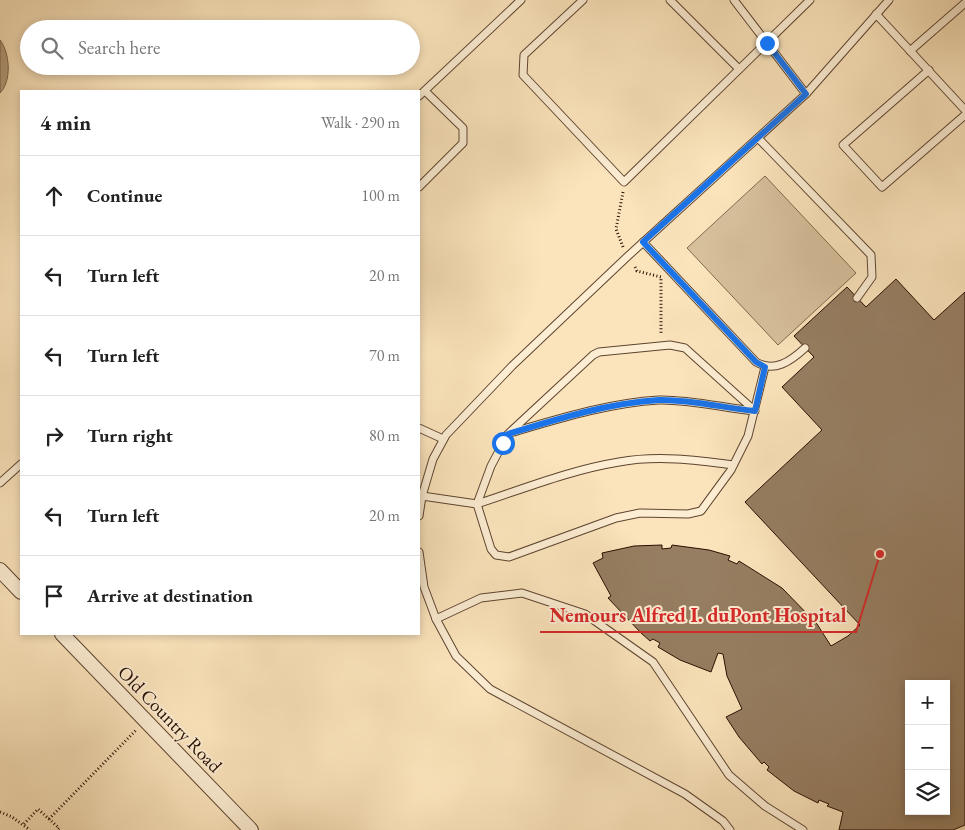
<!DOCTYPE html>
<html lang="en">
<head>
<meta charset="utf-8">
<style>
	body { margin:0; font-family:"EB Garamond",serif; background:#f2f2f2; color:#222 }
	.controls { position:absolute; right:15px; bottom:15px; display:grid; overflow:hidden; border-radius:0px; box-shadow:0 2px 8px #0003 }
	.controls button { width:45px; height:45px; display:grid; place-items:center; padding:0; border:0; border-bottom:1px solid #e0e0e0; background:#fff; color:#222; font:25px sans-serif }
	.stop { position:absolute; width:15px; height:15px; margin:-11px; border:4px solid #1a73e8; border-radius:50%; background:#fff }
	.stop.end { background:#1a73e8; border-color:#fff; box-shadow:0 1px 5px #0008 }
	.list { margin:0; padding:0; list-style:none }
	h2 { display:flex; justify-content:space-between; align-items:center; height:65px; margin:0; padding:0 20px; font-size:21px }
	h2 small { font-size:16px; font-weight:400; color:#767676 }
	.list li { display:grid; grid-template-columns:32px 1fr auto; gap:15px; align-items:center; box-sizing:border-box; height:80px; padding:0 20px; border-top:1px solid #e0e0e0 }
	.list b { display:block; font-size:19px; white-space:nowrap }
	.list em { font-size:16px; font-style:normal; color:#767676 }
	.icon { flex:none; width:28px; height:28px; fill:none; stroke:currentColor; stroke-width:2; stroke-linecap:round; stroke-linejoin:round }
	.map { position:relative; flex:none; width:965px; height:830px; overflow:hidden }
	.search { position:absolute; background:#fff; box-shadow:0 2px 8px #0003; left:20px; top:20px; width:400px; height:55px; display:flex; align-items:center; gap:12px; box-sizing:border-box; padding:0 18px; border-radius:28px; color:#767676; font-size:19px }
	.panel { position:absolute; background:#fff; box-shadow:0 2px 8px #0003; left:20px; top:90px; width:400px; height:545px; border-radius:0px }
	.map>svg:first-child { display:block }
	.green { fill:#d7c09c; stroke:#80684e }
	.water { fill:#b39c7c; stroke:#7b644a }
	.building { fill:#967e62; stroke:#280f00; fill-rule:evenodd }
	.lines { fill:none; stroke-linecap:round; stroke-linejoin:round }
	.lane-casing { stroke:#5d442f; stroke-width:9 }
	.street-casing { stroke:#5d442f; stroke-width:16 }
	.path { stroke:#280f00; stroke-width:3; stroke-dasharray:1 2.5; stroke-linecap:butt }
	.lane { stroke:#fcedd3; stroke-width:7 }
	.street { stroke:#fcedd3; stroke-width:14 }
	.route { stroke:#1a73e8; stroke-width:6 }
	.labels { text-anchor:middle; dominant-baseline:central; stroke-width:4; stroke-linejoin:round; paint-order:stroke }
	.street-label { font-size:19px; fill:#280f00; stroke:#fcedd3 }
	.leader { fill:none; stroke:#d62828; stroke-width:2 }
	.callout-dot { fill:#d62828; stroke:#fcedd3; stroke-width:2 }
	.callout-label { font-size:20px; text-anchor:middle; font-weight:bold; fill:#d62828; stroke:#fcedd3; stroke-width:4; stroke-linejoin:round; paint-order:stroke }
</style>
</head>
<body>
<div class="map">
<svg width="965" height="830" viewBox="0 0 965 830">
	<rect width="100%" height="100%" fill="#fbe4bc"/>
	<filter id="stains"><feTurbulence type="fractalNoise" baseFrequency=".004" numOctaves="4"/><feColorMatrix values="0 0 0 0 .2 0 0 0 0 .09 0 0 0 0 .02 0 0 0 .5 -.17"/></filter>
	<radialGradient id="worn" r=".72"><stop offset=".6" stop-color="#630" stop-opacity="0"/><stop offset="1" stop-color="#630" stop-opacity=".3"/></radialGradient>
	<polygon class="green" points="765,176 856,273 778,345 687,248"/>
	<path class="water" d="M0 40C10 53 12 81 0 93Z"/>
	<path class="building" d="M896 279 934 320 965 292V825L953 830H839L843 812 827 806 829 804 819 800 818 803 794 791 767 770 769 767 764 762 762 764 739 737 726 717 742 709 727 676 723 654 718 653 711 672 680 660 658 647 660 643 653 639 650 641 641 633 608 598 611 596 593 563 603 558 602 553 634 546 662 545V549L671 548 672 545 709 550 730 556 728 560 737 564 739 561 782 588 817 624 831 646 848 636 860 625 745 502 822 430 782 387 814 357 794 336 847 287 866 307ZM909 684H946V811H909Z"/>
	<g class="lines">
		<g class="lane-casing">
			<g id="lane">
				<polyline points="583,0 524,55 523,75 624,182 810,0"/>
				<polyline points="670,0 739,69"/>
				<polyline points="734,0 806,94"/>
				<polyline points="876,14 965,110"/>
				<polyline points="910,51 965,3"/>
				<polyline points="929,70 843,145 882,187 965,115"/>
				<polyline points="419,96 521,0"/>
				<polyline points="758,138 871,255 872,277 857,298"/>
				<polyline points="419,187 463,143 463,128 425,91"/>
				<path d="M643 242 756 362C774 373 791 361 805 348"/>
				<polyline points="419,428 443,439"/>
				<path d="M510 433C558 419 608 403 659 400 687 399 725 408 754 411"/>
				<polyline points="0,483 21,464"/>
				<polyline points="422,496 477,504 491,549 496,555 509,557 616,518 640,513 688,514 701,511 731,470 748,436 765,367"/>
				<polyline points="477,504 491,466 508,434 593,355 599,352 670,345 685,348 755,411"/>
				<path d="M477 504C523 489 570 470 619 462 657 455 696 460 733 465"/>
				<polyline points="419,516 422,496 433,459 446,435 512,366 628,256 806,94 889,0"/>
				<polyline points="419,552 424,587 436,619 456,656 490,689 685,794 723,821 730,830"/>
				<polyline points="436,619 481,598 522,593 585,614 653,662 729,775 765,806 803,830"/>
			</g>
		</g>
		<g class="street-casing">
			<g id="street">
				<polyline points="0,570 21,592"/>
				<polyline points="62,634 251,830"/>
			</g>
		</g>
		<g class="path">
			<polyline points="623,247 616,229 623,192"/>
			<polyline points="635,267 637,271 661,277 661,335"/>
			<polyline points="0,812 12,817 30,830"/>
			<polyline points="49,819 136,730"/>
			<polyline points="24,824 38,809 59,828 57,830"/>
		</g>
		<use href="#lane" class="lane"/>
		<use href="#street" class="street"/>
	</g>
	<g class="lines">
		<path class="route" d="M503 443 508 434C557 419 608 403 659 400 687 399 726 408 755 411L765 367 756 362 643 242 806 94 767 43"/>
	</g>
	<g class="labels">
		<g class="street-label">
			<text transform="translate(170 719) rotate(46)">Old Country Road</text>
		</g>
	</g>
	<path class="leader" d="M880 554L856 632H540"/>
	<circle class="callout-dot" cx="880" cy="554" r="5"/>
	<g class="callout-label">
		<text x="698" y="622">Nemours Alfred I. duPont Hospital</text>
	</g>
	<rect width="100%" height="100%" filter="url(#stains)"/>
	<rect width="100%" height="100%" fill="url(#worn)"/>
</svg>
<div class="controls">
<button>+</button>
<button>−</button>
<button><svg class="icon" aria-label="layers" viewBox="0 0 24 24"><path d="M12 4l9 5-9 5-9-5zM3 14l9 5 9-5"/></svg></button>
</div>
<div class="stop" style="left:503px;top:443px"></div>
<div class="stop end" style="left:767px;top:43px"></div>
<div class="search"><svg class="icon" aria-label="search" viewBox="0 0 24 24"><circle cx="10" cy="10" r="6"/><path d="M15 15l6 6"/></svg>Search here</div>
<section class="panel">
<h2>4 min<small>Walk · 290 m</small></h2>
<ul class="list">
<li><svg class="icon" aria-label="ahead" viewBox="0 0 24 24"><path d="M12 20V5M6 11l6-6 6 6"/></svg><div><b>Continue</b></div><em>100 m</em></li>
<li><svg class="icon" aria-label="left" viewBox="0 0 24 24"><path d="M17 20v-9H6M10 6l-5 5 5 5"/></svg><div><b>Turn left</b></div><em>20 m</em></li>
<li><svg class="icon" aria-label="left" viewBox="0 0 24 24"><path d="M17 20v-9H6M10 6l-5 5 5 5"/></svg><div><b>Turn left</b></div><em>70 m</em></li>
<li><svg class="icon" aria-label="right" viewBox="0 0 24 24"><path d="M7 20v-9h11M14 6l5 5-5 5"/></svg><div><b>Turn right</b></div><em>80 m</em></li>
<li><svg class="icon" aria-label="left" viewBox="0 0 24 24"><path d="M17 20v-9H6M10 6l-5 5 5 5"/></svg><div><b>Turn left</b></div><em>20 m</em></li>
<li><svg class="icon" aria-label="arrive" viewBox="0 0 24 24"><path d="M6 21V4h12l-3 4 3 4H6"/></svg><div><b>Arrive at destination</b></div></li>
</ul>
</section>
</div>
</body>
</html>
